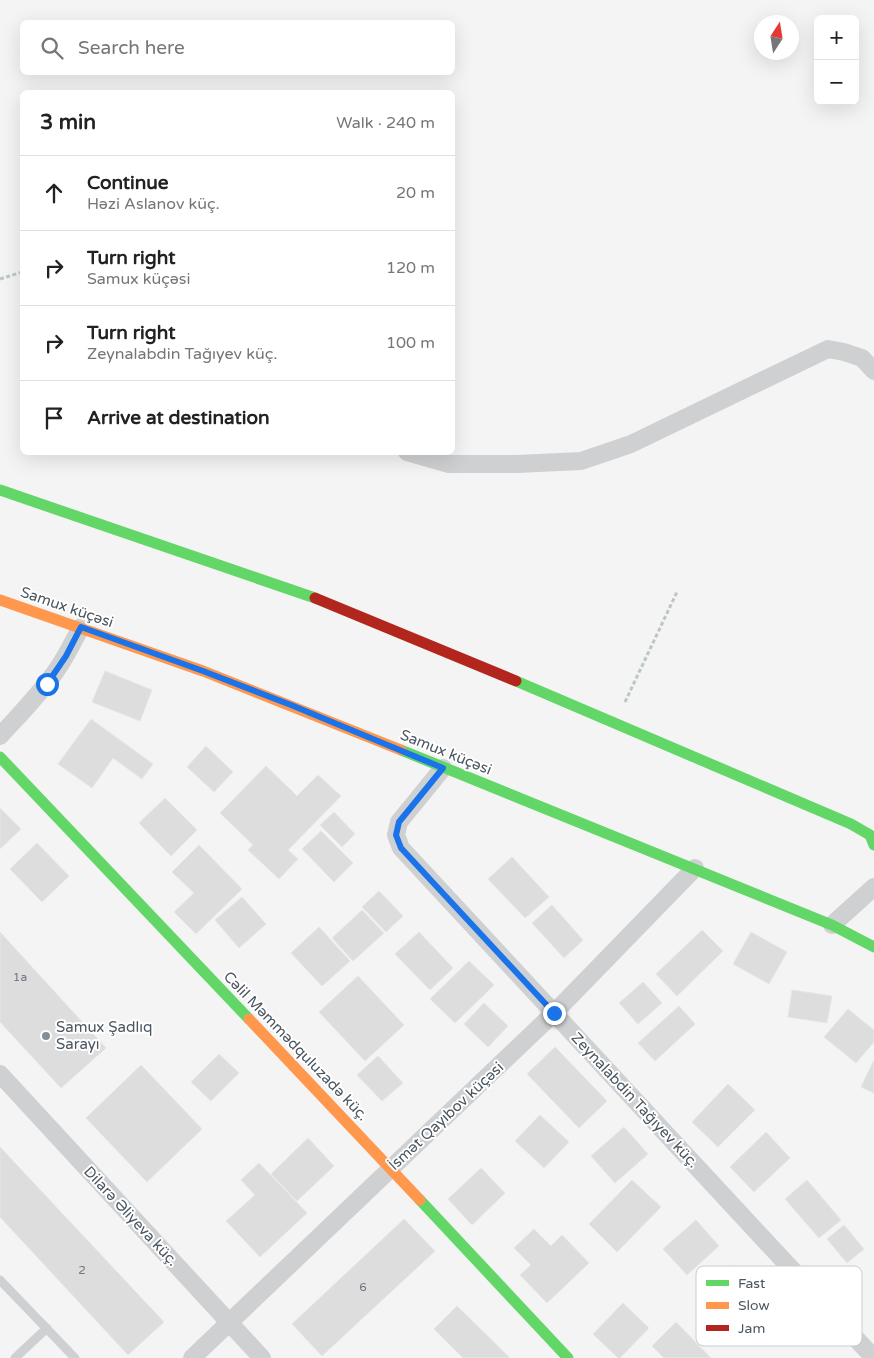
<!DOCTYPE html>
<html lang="en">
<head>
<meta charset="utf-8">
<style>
	body { margin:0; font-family:"Varela Round",sans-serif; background:#f2f2f2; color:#222 }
	.controls { position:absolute; right:15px; top:15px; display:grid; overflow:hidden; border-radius:8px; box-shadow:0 5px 20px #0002 }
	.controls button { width:45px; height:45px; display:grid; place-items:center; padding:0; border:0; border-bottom:1px solid #e0e0e0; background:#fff; color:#222; font:25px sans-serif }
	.compass { position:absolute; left:754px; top:15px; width:45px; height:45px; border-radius:50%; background:#fff; box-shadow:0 5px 20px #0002; rotate:12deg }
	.stop { position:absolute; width:15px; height:15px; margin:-11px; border:4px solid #1a73e8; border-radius:50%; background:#fff }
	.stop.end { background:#1a73e8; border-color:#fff; box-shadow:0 1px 5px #0008 }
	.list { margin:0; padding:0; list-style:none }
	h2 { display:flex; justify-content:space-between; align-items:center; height:65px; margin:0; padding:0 20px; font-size:21px }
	h2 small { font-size:16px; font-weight:400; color:#767676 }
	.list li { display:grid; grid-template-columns:32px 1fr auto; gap:15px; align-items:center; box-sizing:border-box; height:75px; padding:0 20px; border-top:1px solid #e0e0e0 }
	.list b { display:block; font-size:19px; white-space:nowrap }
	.list p { margin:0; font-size:16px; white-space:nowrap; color:#767676 }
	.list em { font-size:16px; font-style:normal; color:#767676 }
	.icon { flex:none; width:28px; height:28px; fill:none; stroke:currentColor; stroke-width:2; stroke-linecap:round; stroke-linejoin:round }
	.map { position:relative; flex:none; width:874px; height:1358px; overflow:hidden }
	.search { position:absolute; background:#fff; box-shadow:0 5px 20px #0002; left:20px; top:20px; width:435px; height:55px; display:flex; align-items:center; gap:12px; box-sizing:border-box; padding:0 18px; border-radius:8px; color:#767676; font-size:19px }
	.panel { position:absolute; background:#fff; box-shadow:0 5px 20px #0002; left:20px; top:90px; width:435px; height:365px; border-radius:8px }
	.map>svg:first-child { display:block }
	.building { fill:#ddddde; stroke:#e5e6e7 }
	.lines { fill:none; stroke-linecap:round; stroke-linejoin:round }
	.path { stroke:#bcc7c4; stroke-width:3; stroke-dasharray:4 2.5; stroke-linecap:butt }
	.lane { stroke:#ced0d2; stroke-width:9 }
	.street { stroke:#ced0d2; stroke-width:18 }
	.fast { stroke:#63d668; stroke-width:11 }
	.slow { stroke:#ff974d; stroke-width:11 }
	.jam { stroke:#b3261e; stroke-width:11 }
	.route { stroke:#1a73e8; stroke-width:6 }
	.poi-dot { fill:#868d94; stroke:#fff; stroke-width:2 }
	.labels { text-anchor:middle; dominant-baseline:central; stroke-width:4; stroke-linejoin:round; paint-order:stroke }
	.number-label { font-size:12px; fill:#707881 }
	.street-label { font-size:15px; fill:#4a5661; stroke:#fff }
	.poi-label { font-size:15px; fill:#4a5661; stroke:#fff; text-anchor:start }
	.key { fill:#fff; stroke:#c9ccd0; stroke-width:1 }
	.key-label { font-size:14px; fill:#4a5661 }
</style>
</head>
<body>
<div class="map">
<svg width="874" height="1358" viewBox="0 0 874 1358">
	<rect width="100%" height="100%" fill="#f4f4f4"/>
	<g class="building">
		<polygon points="105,671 152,690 140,721 92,702"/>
		<polygon points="91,719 153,764 142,779 113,758 92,788 58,764"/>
		<polygon points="206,746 233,772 214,792 187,767"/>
		<polygon points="266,766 297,796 318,775 341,796 288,850 298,859 279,879 248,850 253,845 220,813"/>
		<polygon points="165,798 197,830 171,856 139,823"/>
		<polygon points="0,808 21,829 0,849"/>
		<polygon points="334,812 355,834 342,847 320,825"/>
		<polygon points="321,831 353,863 334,882 302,849"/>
		<polygon points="37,843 69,876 42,902 10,869"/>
		<polygon points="199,845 242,889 196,934 174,912 194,893 172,872"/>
		<polygon points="512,857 549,897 525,918 488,879"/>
		<polygon points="379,891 403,916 386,932 362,907"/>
		<polygon points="242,897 266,924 239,948 215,920"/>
		<polygon points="552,905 583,940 564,958 532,923"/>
		<polygon points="362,910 384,933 353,961 332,938"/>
		<polygon points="319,927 350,961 322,986 291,953"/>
		<polygon points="702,930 723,951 677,996 656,974"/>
		<polygon points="0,932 106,1048 61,1088 0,1022"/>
		<polygon points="419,932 453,968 430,990 395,954"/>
		<polygon points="751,932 787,952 769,984 733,964"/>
		<polygon points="469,961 494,985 455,1023 430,999"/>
		<polygon points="358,976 404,1025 365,1061 319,1012"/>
		<polygon points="643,982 662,1003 638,1024 619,1003"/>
		<polygon points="792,990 832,996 827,1023 788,1017"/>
		<polygon points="484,1003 508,1026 488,1047 464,1024"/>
		<polygon points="679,1006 695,1024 655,1061 638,1043"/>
		<polygon points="848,1009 874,1030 874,1042 856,1063 824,1037"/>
		<polygon points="555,1047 607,1101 579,1128 527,1074"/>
		<polygon points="219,1054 239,1073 211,1101 191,1082"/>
		<polygon points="378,1056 403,1083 382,1101 357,1075"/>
		<polygon points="874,1060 874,1093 861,1087"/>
		<polygon points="141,1065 202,1129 147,1182 86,1118"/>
		<polygon points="728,1084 755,1110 718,1147 692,1122"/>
		<polygon points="540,1115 569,1142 544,1168 515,1141"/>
		<polygon points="624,1127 648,1154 615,1183 591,1156"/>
		<polygon points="766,1132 790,1158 754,1192 730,1167"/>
		<polygon points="308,1138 334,1166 297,1201 271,1174"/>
		<polygon points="0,1147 164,1322 128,1355 0,1217"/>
		<polygon points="259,1163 307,1213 260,1257 226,1221 255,1195 241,1180"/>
		<polygon points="481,1168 505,1193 472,1225 448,1199"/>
		<polygon points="632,1180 661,1207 617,1252 589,1224"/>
		<polygon points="807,1180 841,1220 819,1238 785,1199"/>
		<polygon points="404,1219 435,1251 322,1356 292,1324"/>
		<polygon points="696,1220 719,1246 687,1275 663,1249"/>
		<polygon points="844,1225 864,1249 847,1263 827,1239"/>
		<polygon points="534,1229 551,1246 562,1235 589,1263 547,1303 520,1275 531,1265 514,1248"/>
		<polygon points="733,1265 759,1293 739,1311 713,1284"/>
		<polygon points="623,1303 649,1328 620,1358 618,1358 593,1334"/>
		<polygon points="457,1306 510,1358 463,1358 434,1329"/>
		<polygon points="676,1322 711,1358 664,1358 652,1346"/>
	</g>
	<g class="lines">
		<g class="path">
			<polyline points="0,279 22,272"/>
			<polyline points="625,702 677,592"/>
		</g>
		<g class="lane">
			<polyline points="0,1280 75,1358"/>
			<polyline points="15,1358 47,1328"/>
		</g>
		<g class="street">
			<polyline points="407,452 449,464 517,464 581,461 631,444 828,349 844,352 862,358 874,371"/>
			<path d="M0 736C19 715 40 694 56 671 66 657 73 642 81 627"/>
			<polyline points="443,768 399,822 396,835 401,848 874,1358"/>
			<polyline points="832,925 874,887"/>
			<polyline points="0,1074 262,1358"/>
			<polyline points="192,1358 554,1013 695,868"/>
		</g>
		<g class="fast">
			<polyline points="0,490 315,598"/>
			<polyline points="516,681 851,824 870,835 874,845"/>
			<polyline points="401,750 832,925 874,947"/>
			<polyline points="0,757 249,1019"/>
			<polyline points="420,1200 568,1358"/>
		</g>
		<g class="slow">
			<polyline points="0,600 203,671 401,750"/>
			<polyline points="249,1019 420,1200"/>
		</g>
		<polyline class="jam" points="315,598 516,681"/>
	</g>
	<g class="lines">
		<polyline class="route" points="47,684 66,656 81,627 203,671 291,705 443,768 399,822 396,835 401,848 554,1013"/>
	</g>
	<circle class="poi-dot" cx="46" cy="1036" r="5"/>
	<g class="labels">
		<g class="number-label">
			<text x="20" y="977">1a</text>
			<text x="82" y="1270">2</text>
			<text x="363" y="1287">6</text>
		</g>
		<g class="street-label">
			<text transform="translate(67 607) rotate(19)">Samux küçəsi</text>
			<text transform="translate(446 752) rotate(22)">Samux küçəsi</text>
			<text transform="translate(296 1046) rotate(46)">Cəlil Məmmədquluzadə küç.</text>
			<text transform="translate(635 1100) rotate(47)">Zeynalabdin Tağıyev küç.</text>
			<text transform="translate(446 1116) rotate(-43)">İsmət Qayıbov küçəsi</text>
			<text transform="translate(131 1216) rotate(47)">Dilarə Əliyeva küç.</text>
		</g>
		<g class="poi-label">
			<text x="56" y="1027">Samux Şadlıq<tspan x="56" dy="17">Sarayı</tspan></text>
		</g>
	</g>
	<rect x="696" y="1266" width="166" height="80" rx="8" class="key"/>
	<rect x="706" y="1280" width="23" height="6" fill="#63d668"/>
	<rect x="706" y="1302" width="23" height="7" fill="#ff974d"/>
	<rect x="706" y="1325" width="23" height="6" fill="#b3261e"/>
	<g class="key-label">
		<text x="738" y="1288">Fast</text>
		<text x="738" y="1310">Slow</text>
		<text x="738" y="1333">Jam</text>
	</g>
</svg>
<div class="controls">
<button>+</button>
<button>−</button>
</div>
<svg class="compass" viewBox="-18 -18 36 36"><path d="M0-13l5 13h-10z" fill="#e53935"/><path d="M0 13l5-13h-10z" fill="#767676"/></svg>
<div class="stop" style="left:47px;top:684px"></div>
<div class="stop end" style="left:554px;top:1013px"></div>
<div class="search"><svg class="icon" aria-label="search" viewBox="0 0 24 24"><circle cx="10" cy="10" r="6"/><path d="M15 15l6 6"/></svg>Search here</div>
<section class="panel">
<h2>3 min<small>Walk · 240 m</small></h2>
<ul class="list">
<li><svg class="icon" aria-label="ahead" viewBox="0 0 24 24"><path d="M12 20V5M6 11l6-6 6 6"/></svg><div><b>Continue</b><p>Həzi Aslanov küç.</p></div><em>20 m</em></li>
<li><svg class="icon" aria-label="right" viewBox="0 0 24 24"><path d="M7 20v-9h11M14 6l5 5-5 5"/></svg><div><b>Turn right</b><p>Samux küçəsi</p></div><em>120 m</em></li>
<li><svg class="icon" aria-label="right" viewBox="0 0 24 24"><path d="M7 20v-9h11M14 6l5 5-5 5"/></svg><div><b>Turn right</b><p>Zeynalabdin Tağıyev küç.</p></div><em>100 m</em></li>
<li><svg class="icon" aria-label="arrive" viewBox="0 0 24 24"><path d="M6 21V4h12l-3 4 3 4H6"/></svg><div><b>Arrive at destination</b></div></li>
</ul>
</section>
</div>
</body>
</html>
